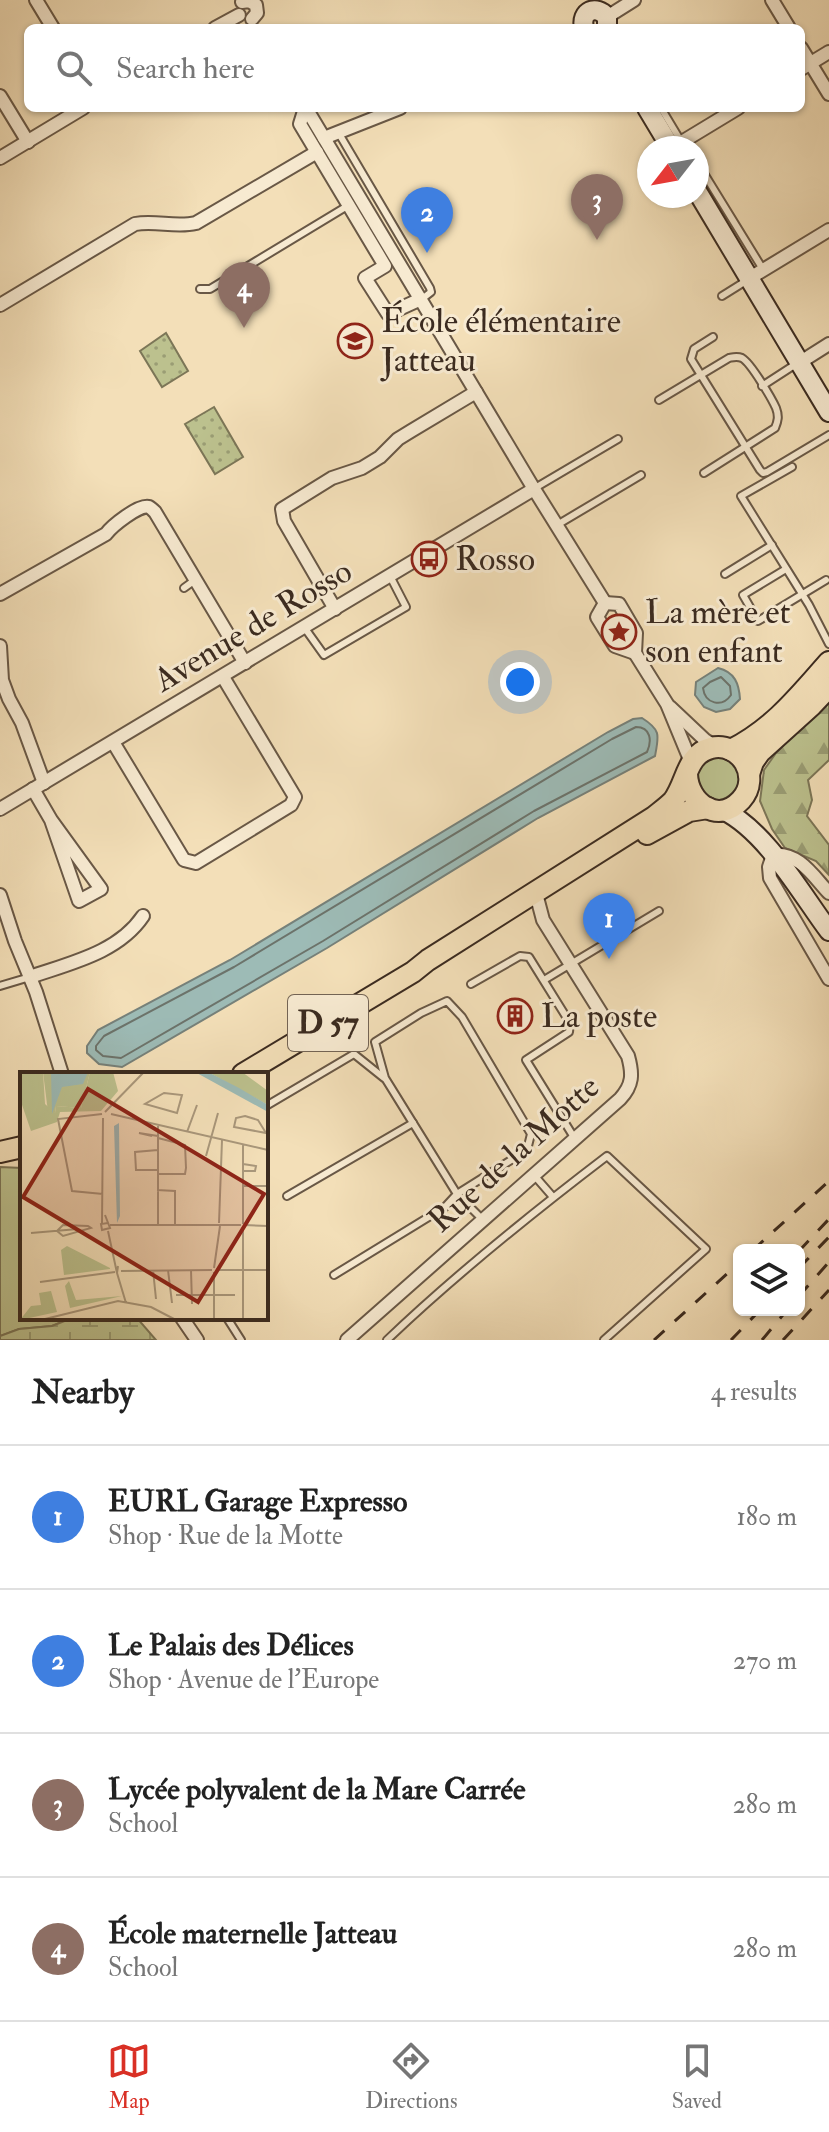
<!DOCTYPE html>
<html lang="en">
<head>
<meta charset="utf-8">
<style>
	body { margin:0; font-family:"IM FELL Double Pica",serif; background:#f2f2f2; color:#222 }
	.controls { position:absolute; right:24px; bottom:24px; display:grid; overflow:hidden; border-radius:12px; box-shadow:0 2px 6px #0004 }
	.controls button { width:72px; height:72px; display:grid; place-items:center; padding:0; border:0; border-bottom:2px solid #e0e0e0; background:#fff; color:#222; font:40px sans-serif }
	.compass { position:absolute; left:637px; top:136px; width:72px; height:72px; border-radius:50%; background:#fff; box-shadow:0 2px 6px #0004; rotate:239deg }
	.you { position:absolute; left:520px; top:682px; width:28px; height:28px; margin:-20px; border:6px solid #fff; border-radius:50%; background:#1a73e8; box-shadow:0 0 0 12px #1a73e833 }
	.badge { display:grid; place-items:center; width:52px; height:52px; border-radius:50%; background:#d93025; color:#fff; font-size:26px; font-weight:700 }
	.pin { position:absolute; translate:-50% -66px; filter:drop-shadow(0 2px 4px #0008) }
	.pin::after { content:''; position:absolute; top:42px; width:28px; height:24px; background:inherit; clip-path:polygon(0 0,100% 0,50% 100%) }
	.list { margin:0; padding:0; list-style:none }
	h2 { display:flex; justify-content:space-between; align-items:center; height:104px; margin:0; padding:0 32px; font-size:34px }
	h2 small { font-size:26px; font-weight:400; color:#767676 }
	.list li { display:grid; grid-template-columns:52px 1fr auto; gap:24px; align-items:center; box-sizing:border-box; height:144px; padding:0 32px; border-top:2px solid #e0e0e0 }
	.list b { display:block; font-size:30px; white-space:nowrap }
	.list p { margin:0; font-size:26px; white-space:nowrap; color:#767676 }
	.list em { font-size:26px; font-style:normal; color:#767676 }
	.icon { flex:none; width:44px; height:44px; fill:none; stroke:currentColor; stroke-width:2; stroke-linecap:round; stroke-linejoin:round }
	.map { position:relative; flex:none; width:829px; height:1340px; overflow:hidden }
	.search { position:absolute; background:#fff; box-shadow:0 2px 6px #0004; left:24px; right:24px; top:24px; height:88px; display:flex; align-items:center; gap:20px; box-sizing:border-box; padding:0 28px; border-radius:12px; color:#767676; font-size:30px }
	.sheet { height:680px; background:#fff }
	nav { display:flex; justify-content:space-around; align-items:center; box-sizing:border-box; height:112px; border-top:2px solid #e0e0e0; background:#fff; font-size:22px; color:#767676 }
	nav a { display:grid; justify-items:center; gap:4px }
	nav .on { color:#d93025 }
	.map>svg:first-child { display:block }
	.green { fill:#bcc18e; stroke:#7c7657; stroke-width:2 }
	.forest { fill:url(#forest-firs); stroke:#7c7657; stroke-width:2 }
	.wetland { fill:url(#wetland-marsh); stroke:#7c7657; stroke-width:2 }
	.park { fill:url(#park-dots); stroke:#7c7657; stroke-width:2 }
	.water { fill:#9dbbb6; stroke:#76817a; stroke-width:2 }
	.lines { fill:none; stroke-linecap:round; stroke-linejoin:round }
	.shore { stroke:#6c736b; stroke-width:2 }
	.lane-casing { stroke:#695846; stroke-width:10 }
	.street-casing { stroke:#695846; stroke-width:16 }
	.secondary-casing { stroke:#3b2b20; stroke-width:22 }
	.primary-casing { stroke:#3b2b20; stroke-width:24 }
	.lane { stroke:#f7ead1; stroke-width:6 }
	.street { stroke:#f7ead1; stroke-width:12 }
	.secondary { stroke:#f7ead1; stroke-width:18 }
	.primary { stroke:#f3dfb8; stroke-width:20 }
	.rail { stroke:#3b2b20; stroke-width:3; stroke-dasharray:14 14; stroke-linecap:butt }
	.labels { text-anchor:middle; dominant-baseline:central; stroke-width:6; stroke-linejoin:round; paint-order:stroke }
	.shield { fill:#f7ead1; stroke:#736455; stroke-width:2 }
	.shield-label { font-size:32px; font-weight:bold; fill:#3b2b20 }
	.poi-label { font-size:34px; fill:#3b2b20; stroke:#f7ead1; text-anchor:start }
	.street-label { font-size:34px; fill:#3b2b20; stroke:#f7ead1 }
	.inset-road { fill:none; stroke:#a9977b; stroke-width:2 }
	.view { fill:#8f2418; fill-opacity:0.15; stroke:#8f2418; stroke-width:4 }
	.inset-edge { fill:none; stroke:#3b2b20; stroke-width:4 }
</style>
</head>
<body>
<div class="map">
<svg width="829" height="1340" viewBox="0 0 829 1340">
	<defs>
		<pattern id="forest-firs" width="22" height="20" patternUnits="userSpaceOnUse" patternTransform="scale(2)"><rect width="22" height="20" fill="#bcc18e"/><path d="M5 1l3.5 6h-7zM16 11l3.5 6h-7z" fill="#9a9d74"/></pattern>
		<pattern id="wetland-marsh" width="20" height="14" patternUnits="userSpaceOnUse" patternTransform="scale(2)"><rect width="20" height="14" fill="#bcc18e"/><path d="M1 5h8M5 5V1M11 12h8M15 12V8" fill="none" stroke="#9a9d74"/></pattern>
		<pattern id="park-dots" width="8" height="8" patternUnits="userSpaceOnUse" patternTransform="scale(2)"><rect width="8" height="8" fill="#bcc18e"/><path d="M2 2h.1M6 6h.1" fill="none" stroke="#9a9d74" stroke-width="1.8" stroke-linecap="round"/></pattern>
	</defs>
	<rect width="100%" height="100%" fill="#f3dfb8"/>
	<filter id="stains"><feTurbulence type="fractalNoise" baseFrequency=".0025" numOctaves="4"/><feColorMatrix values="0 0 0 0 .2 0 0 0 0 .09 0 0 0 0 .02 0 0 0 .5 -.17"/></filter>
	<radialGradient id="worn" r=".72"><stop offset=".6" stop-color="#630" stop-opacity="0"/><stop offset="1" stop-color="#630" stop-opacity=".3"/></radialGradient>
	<g class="green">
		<path d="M709 756C714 757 723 756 728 758 751 770 737 802 712 801L694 786 699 763Z"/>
		<polygon points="0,1167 22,1168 22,1318 72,1318 52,1326 19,1329 0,1336"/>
	</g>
	<polygon class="forest" points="829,695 829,760 808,780 812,800 807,816 829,845 829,875 816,861 785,848 772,829 760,801 764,770 776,753"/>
	<polygon class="wetland" points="72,1318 137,1318 156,1340 0,1340 0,1336 19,1329 52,1326"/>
	<g class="park">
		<polygon points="166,333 188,371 162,387 140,351"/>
		<polygon points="214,407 243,457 215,474 185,424"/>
	</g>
	<g class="water">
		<path d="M718 668C735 672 739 684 740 699L730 709 716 712 704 707 695 695 696 682Z"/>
		<path d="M642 718C661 730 659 735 655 756L538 818 327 948 122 1067 99 1064 87 1053V1046L98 1030 230 960 608 732 633 719Z"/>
	</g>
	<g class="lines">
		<g class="shore">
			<path d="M721 677 730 686 731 695C722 708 705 704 703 688L710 682Z"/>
			<path d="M636 727C651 727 652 741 647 752L534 811 323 941 121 1058 103 1056 96 1050V1046L104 1036 234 967 612 739Z"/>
		</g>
		<g class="lane-casing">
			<g id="lane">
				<polyline points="661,108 685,148"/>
				<polyline points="338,132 430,288 431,292 422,299"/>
				<polyline points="697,162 764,271"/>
				<polyline points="200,289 210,289 349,205"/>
				<polyline points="722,296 746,281"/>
				<polyline points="713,337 694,349 691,359 760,470 763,473 767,472 829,435"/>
				<polyline points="762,386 796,364"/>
				<path d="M659 400 729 358C734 357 737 356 742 358 751 363 772 399 776 408 779 416 778 421 775 428L704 473"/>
				<polyline points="792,467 741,496 809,605 829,644"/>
				<polyline points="535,488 618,439"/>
				<polyline points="557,525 641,475"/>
				<polyline points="786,569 743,595 758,621 826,580"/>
				<polyline points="725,574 772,545"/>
				<polyline points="184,588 195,580"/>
				<polyline points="304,627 324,655 406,607 390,576"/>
				<polyline points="544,980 659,911"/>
				<polyline points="471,984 520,956 529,957 570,1023 569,1032 526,1060 575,1139"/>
				<polyline points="0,986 30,977"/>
				<polyline points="266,1106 354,1054 384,1078"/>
				<polyline points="533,1174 553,1197"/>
				<polyline points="287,1196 413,1123"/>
				<polyline points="334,1275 445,1207 457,1194 527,1150 531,1134 462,1017 447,1001 421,1013 375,1042 385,1078 457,1194 482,1219"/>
				<polyline points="227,1318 241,1340"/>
				<path d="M387 1340C456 1274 531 1214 607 1156L706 1249 604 1340"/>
			</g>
		</g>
		<g class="street-casing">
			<g id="street">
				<polyline points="36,0 53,28"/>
				<polyline points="772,0 789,28"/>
				<polyline points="242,2 249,1 256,5 257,13 252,19"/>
				<polyline points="607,17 634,0"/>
				<polyline points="215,28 239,15"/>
				<polyline points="801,48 829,94"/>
				<polyline points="801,69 829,52"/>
				<polyline points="0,96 28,142"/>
				<polyline points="305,108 300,124 385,266 365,278 388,314 421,299"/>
				<polyline points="306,108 534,489 605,603"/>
				<polyline points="324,138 400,108"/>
				<polyline points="672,148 738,108"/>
				<polyline points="0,158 83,108"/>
				<polyline points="750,278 829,230"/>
				<path d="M0 305 135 224C156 220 175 228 196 223L317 152"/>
				<polyline points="799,363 829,344"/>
				<path d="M0 594 106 534C112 526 139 504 149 507 151 508 153 510 155 512L245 663"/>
				<polyline points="605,603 619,604 636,633 635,653 667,704 691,762"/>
				<polyline points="605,603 597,617 615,646 635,653"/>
				<polyline points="335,609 284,521 282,509 332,478 362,468 380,457 398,439 411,431 476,392"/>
				<polyline points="0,646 2,680 9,699 22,723 44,783"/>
				<polyline points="670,707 705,740 716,747"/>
				<polyline points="113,742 184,860 196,863 291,805 295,797 223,677"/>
				<polyline points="33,789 51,820 101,889 79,901 51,820"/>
				<polyline points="0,809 534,489"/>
				<path d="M829 893C813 876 799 852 773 855L769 867 770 878 829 979"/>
				<polyline points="0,895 15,941 36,992 62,1074"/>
				<path d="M30 977C70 963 118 953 143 916"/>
				<polyline points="182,1318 197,1340"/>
				<path d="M347 1340 620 1099C633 1085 633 1074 628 1056L543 920 538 901"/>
			</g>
		</g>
		<g class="secondary-casing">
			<g id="secondary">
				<path d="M584 28C580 11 596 4 607 17V28"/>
				<polyline points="647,108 671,148"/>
				<polyline points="697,191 829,412"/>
				<path d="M723 810C766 831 800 892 829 931"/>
			</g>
		</g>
		<g class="primary-casing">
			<g id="primary">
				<path d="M731 750C774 728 798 697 829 662"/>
				<polyline points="749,774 753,762 760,752 812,705 829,687"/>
				<polyline points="647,834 689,811 708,808"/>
				<path d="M243 1074 413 972 428 960 654 817C660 812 667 807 673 801 687 783 686 754 711 748 740 741 762 777 741 800 718 825 688 803 687 774"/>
				<polyline points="0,1152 22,1147"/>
			</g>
		</g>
		<use href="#lane" class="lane"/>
		<use href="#street" class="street"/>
		<use href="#secondary" class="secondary"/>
		<use href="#primary" class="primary"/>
		<g class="rail">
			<polyline points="753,1250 829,1181"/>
			<polyline points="799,1251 829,1219"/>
			<polyline points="799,1268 829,1237"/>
			<polyline points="799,1296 829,1262"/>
			<polyline points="654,1340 739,1263"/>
			<polyline points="731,1340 760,1310"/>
			<polyline points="762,1340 787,1310"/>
			<polyline points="783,1340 829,1290"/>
		</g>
	</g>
	<defs>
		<g id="school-ring" transform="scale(1.8)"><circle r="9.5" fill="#f7ead1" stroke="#8f2418" stroke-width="1.5"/><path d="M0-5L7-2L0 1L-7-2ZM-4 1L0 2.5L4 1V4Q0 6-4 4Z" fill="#8f2418"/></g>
		<g id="bus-ring" transform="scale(1.8)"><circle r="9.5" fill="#f7ead1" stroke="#8f2418" stroke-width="1.5"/><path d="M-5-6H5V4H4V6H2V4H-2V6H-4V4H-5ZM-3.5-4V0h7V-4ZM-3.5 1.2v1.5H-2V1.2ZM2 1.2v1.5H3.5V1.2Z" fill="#8f2418"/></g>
		<g id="sight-ring" transform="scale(1.8)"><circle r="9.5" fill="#f7ead1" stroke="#8f2418" stroke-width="1.5"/><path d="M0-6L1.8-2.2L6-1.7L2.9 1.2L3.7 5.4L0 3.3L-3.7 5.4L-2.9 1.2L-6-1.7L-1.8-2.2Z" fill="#8f2418"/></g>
		<g id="building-ring" transform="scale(1.8)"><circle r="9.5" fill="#f7ead1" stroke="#8f2418" stroke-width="1.5"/><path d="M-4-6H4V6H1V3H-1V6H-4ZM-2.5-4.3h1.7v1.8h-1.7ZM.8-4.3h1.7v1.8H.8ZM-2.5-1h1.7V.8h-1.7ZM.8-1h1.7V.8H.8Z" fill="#8f2418"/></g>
	</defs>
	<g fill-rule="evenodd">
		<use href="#school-ring" x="355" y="341"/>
		<use href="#bus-ring" x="429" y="559"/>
		<use href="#sight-ring" x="619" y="632"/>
		<use href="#building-ring" x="515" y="1016"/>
	</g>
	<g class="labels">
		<rect class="shield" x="288" y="995" width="80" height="56" rx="6"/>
		<g class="shield-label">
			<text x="328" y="1023">D 57</text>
		</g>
		<g class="poi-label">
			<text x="381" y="321">École élémentaire<tspan x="381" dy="39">Jatteau</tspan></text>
			<text x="455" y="559">Rosso</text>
			<text x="645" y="612">La mère et<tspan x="645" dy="39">son enfant</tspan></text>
			<text x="541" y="1016">La poste</text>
		</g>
		<g class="street-label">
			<text transform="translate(253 626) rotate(-31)">Avenue de Rosso</text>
			<text transform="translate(514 1154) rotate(-42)">Rue de la Motte</text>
		</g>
	</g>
	<g transform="translate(20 1072)">
		<rect width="248" height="248" fill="#f3dfb8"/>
		<path d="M0 0H23L25 32 35 41 36 34 61 36 70 0H93L98 19 81 39 40 40 37 50 11 59 0 27ZM188 0H222L248 19V33ZM47 174 90 196V197L44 203 41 178Z" fill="#bcc18e"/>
		<path d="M49 209 56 228 102 224 50 236 45 214ZM31 219 37 240 0 248 11 234 21 233 19 221Z" fill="#bcc18e"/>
		<path d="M23 0H70L61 36 36 34 35 41 28 40Z" fill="#bcc18e"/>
		<path d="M31 0H68L63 12 42 15 32 42ZM175 0H188L219 16 248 33V40ZM99 51 100 144 97 151 94 54Z" fill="#9dbbb6"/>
		<path class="inset-road" d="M144 21 162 23 157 41 125 32ZM85 40 124 0M82 42 38 47 52 119 83 122M91 42 248 78M225 44 238 48 246 61 214 55 216 46ZM167 60 177 33M132 64 119 61 138 64M186 84 198 41M223 92 236 94 235 99H223M138 98H116L115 80 138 78M138 102H165L166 96 165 73 138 66M223 114H248M247 114 248 143M137 118 155 119V153M85 143 90 156 82 158 81 152 88 151M82 151 83 46M199 151 202 68M223 152V73M43 153 68 154 71 156 43 164 37 159ZM90 153H221M138 153V54M224 153 248 154M88 159 97 201 98 194M11 161 58 157M194 196 200 154M133 198 136 227M148 198 152 231M171 198 172 232M196 198H248M101 199 192 198M194 200V248M97 201 106 231M20 210 95 200M156 223H215M21 248 98 229 131 235 156 248M223 248V155"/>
		<path class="view" d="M68 17 244 122 178 230 3 125Z"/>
		<rect width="248" height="248" class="inset-edge"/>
	</g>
	<rect width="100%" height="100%" filter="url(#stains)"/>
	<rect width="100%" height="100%" fill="url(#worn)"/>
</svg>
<div class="controls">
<button><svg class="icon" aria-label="layers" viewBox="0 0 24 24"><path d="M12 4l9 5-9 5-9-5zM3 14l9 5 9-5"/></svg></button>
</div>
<svg class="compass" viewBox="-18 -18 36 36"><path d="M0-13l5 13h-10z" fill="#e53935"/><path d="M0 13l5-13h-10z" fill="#767676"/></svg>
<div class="you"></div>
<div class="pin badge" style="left:609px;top:959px;background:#3f7fe0">1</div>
<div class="pin badge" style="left:427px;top:253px;background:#3f7fe0">2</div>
<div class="pin badge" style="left:597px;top:240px;background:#8d6e63">3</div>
<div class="pin badge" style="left:244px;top:328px;background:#8d6e63">4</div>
<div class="search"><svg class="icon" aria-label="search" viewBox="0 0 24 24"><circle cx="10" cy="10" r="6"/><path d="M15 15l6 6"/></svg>Search here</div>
</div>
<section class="sheet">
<h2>Nearby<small>4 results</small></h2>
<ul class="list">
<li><span class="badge" style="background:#3f7fe0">1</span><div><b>EURL Garage Expresso</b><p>Shop · Rue de la Motte</p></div><em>180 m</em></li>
<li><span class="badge" style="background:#3f7fe0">2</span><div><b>Le Palais des Délices</b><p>Shop · Avenue de l'Europe</p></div><em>270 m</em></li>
<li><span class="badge" style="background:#8d6e63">3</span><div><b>Lycée polyvalent de la Mare Carrée</b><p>School</p></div><em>280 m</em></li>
<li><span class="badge" style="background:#8d6e63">4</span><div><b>École maternelle Jatteau</b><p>School</p></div><em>280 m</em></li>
</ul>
</section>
<nav>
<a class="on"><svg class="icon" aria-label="map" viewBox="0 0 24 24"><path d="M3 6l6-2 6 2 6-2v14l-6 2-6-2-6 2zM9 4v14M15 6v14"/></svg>Map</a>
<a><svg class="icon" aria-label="directions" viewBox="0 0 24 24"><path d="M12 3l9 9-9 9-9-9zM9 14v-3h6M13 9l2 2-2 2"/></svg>Directions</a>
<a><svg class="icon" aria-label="saved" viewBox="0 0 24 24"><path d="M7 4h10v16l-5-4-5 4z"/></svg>Saved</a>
</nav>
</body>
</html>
